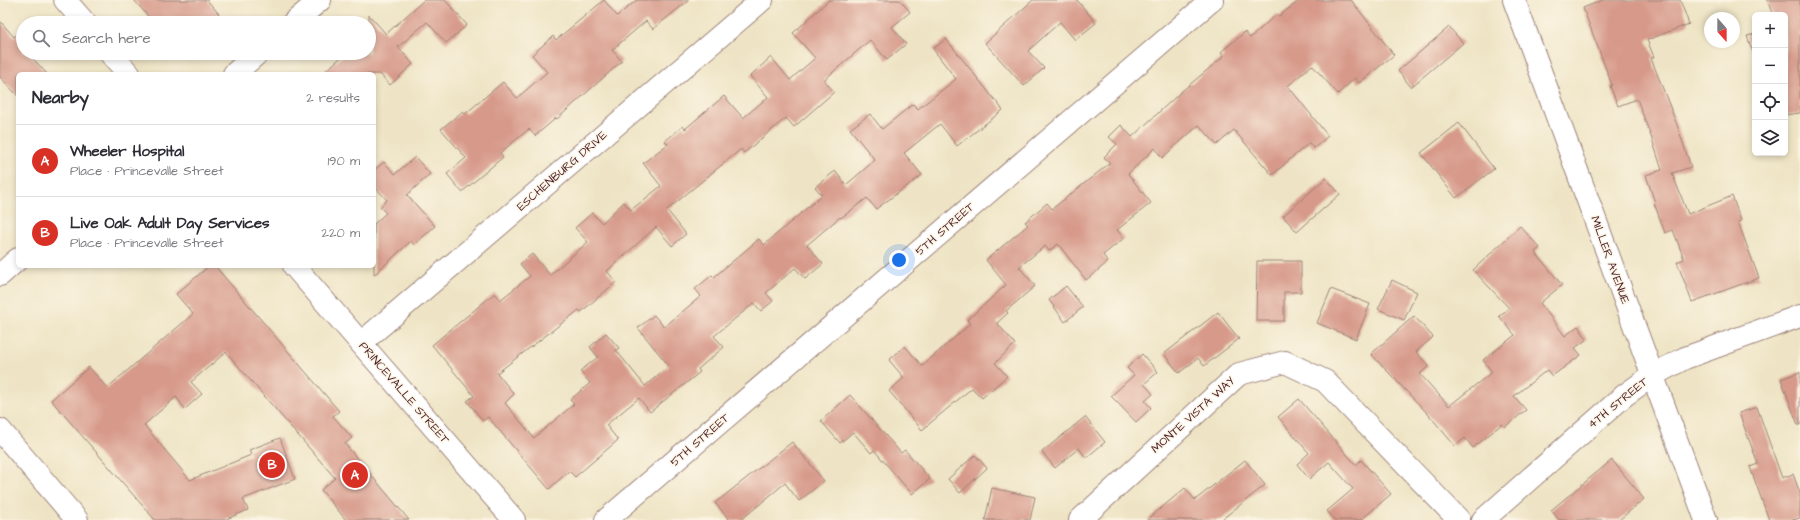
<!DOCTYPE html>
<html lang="en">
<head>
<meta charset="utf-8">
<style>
	body { margin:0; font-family:"Architects Daughter",sans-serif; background:#f7f7f7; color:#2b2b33 }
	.controls { position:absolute; right:12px; top:12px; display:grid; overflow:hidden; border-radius:6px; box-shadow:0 2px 6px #0003 }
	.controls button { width:36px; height:36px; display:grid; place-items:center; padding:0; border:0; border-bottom:1px solid #e1e1e2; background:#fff; color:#2b2b33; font:20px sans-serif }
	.compass { position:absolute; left:1704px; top:12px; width:36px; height:36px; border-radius:50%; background:#fff; box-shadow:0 2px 6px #0003; rotate:159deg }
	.you { position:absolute; left:899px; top:260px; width:14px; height:14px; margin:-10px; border:3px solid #fff; border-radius:50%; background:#1a73e8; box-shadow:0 0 0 6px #1a73e833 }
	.badge { display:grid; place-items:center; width:26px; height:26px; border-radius:50%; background:#d93025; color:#fff; font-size:13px; font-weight:700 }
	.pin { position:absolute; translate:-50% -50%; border:2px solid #fff; box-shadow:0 1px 4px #0006 }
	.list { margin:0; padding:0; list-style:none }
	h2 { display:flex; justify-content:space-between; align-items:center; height:52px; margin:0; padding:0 16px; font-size:17px }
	h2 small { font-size:13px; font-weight:400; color:#7c7c81 }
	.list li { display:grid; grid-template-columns:26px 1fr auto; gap:12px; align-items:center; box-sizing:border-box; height:72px; padding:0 16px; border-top:1px solid #e1e1e2 }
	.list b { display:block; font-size:15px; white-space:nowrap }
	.list p { margin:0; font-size:13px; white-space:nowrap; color:#7c7c81 }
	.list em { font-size:13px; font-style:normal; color:#7c7c81 }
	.icon { flex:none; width:22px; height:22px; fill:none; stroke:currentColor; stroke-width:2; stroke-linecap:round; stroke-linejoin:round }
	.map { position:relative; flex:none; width:1800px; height:520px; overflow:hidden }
	.search { position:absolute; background:#fff; box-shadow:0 2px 6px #0003; left:16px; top:16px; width:360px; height:44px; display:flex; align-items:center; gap:10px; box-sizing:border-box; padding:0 14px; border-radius:22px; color:#7c7c81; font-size:15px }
	.panel { position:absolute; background:#fff; box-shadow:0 2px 6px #0003; left:16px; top:72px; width:360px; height:196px; border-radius:6px }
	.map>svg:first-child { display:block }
	.building { fill:#d79a8a }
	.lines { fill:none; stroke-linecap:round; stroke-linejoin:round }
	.street-casing { stroke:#9c8278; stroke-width:24 }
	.secondary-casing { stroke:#9c8278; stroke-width:24 }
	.street { stroke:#fff; stroke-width:22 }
	.secondary { stroke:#fff; stroke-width:22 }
	.labels { text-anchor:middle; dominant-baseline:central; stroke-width:3; stroke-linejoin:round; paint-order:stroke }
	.street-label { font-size:12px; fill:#4a1f2b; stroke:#fcf5e5 }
</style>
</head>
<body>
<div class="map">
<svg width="1800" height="520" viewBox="0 0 1800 520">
	<rect width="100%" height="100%" fill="#fcf5e5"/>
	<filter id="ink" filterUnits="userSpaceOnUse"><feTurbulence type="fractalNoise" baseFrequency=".025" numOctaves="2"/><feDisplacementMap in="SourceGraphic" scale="8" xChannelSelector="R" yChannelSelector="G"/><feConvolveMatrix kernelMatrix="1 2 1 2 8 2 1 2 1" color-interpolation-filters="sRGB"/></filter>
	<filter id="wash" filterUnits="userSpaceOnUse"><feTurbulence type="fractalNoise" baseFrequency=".012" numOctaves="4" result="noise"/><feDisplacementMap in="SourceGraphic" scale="16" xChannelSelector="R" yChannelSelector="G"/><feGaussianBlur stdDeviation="0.9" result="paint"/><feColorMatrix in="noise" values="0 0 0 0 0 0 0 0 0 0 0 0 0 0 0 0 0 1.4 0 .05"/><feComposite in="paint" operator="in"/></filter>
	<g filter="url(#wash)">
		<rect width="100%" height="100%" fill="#eee4c5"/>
		<g id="blocks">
			<g class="building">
				<polygon points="134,0 207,0 219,14 208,23 154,23"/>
				<polygon points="424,0 445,0 467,25 446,43 427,22 398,47 413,64 390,85 380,74 322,74 346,53 369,53 369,15 386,34"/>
				<polygon points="604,0 617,16 637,0 689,0 653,29 646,21 612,50 622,61 557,119 556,118 535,136 529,129 500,153 503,157 462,192 447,174 466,158 441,129 463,111 465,114 503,82 517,98 547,72 532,55 553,36 556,40"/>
				<polygon points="829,0 900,0 910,12 892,27 906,44 887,60 870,40 824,80 834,92 794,127 786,118 744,153 741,149 667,210 686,234 672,246 656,227 607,271 616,282 581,312 579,310 497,373 514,394 505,403 534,438 574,404 570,400 590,383 580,371 598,357 590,347 606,333 619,348 616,350 645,386 669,366 638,328 654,315 664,327 701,296 695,289 712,275 714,277 759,239 764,245 822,195 815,187 835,171 846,185 875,160 850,129 870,114 882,129 913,104 918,109 956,79 933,49 946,39 1003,110 957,146 940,124 904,153 922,175 876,209 867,198 841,218 840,217 807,245 823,264 805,279 795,268 766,293 773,301 761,311 754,303 714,336 724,347 698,369 700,372 650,412 639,398 606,425 618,440 575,477 569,471 549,489 488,417 483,421 467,401 474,396 432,345 495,293 500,300 530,276 520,264 532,254 550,275 588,242 575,228 592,213 602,223 624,202 631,210 661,186 643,163 668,144 665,141 683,126 685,129 724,96 743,118 768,97 750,76 771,57 790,80 815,58 793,33"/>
				<polygon points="1033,0 1077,0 1096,23 1075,40 1060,22 1028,51 1044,68 1024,86 985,43"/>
				<polygon points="1300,0 1351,0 1394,55 1359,83 1355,78 1338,94 1312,65 1288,86 1328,136 1314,148 1309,143 1272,175 1234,130 1217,145 1199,125 1162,158 1155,148 1128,174 1151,203 1117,230 1124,238 1103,255 1108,262 1086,280 1058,244 1049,251 1045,246 1019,267 1035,286 1006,311 1008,313 997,323 1015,344 995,363 1007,376 982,398 972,388 922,430 889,391 904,378 889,360 905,346 922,366 970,324 967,320 1006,285 986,260 1028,225 1025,222 1047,203 1052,209 1110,163 1104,157 1117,144 1109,137 1121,125 1132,137 1182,91 1224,56 1221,52 1245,32 1250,38 1277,14 1279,16"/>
				<polygon points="1603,0 1680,0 1689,24 1647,40 1654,57 1651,58 1677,125 1691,167 1672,173 1688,214 1732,196 1741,221 1738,222 1759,278 1692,302 1677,262 1684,259 1673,230 1665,233 1654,203 1655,203 1646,175 1662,170 1652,139 1637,99 1618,106 1610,86 1612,85 1583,8"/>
				<polygon points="1767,0 1800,0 1800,113 1785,115 1785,15 1773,15"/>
				<polygon points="0,21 14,37 23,30 23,53 28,53 47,74 18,74 18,96 0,77"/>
				<polygon points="1449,27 1463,43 1411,87 1398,71"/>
				<polygon points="1755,34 1755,58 1747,36"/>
				<polygon points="1459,123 1494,169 1456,198 1421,153"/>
				<polygon points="415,157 430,174 407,195 435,226 414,245 411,241 374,275 374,224 386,213 380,207 387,200 374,186 374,170 384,162 395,174"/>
				<polygon points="1326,178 1340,194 1297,232 1283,216"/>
				<polygon points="1520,226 1540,248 1535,252 1562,285 1540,303 1565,336 1578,326 1587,339 1575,348 1581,355 1552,376 1547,370 1514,396 1526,410 1505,427 1502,424 1473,448 1465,438 1455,446 1429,415 1371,354 1414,316 1433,337 1416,352 1429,366 1420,374 1449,406 1492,372 1483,360 1515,335 1499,316 1509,308 1473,270"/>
				<polygon points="1257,261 1301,261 1301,292 1284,292 1284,321 1256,321"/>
				<polygon points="209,266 215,266 339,411 333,416 352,438 345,444 409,520 346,520 321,490 335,478 226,352 191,382 202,394 185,409 176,397 144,425 190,480 251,455 249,450 280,438 295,479 243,499 248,510 224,520 155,520 51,400 89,367 107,388 193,314 176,294"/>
				<polygon points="1392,280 1417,292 1404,320 1378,309"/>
				<polygon points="1066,286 1083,307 1065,322 1049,300"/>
				<polygon points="1331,289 1370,304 1356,339 1317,323"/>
				<polygon points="1218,312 1239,339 1204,366 1198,358 1179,373 1164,354"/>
				<polygon points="1142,354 1158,372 1144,384 1153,394 1145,401 1151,408 1136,422 1111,396 1134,375 1127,368"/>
				<polygon points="1800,372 1800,425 1798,425 1781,379"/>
				<polygon points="850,395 901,453 905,450 930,479 912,494 874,450 871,453 853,432 840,443 821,421"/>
				<polygon points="1299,399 1356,465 1361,460 1391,494 1361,520 1335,520 1327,511 1353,489 1329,462 1309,479 1297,464 1309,453 1278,417"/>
				<polygon points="1757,407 1782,478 1793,474 1800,493 1800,518 1793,520 1769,520 1750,467 1758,464 1739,413"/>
				<polygon points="1085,417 1105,442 1086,458 1079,448 1055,468 1042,452"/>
				<polygon points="792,442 824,481 799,501 785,483 741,520 730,520 715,503"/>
				<polygon points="975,455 987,468 960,493 948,479"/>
				<polygon points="1245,460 1265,485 1221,520 1147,520 1185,488 1195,500"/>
				<polygon points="1612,460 1644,499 1619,520 1559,520 1551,510"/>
				<polygon points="992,488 1035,497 1030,520 985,520"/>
			</g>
		</g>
	</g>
	<g filter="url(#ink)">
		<use href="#blocks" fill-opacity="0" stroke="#9c8278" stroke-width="1"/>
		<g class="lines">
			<g class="street-casing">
				<g id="street">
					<polyline points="361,343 762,0"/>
					<polyline points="0,430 77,520"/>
					<polyline points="606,520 1212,0"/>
					<polyline points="1080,520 1239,374 1285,362 1325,381 1459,520"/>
					<polyline points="1483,520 1625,395 1653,375 1685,358 1800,316"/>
				</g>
			</g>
			<g class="secondary-casing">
				<g id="secondary">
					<polyline points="65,0 85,23"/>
					<polyline points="1514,0 1706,520"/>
					<polyline points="293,23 320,0"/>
					<polyline points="110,53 129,74"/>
					<polyline points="234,74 258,53"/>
					<polyline points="294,266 514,520"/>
					<polyline points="0,275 18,259"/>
				</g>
			</g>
			<use href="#street" class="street"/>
			<use href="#secondary" class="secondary"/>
		</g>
	</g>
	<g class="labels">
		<g class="street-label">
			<text transform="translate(562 171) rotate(-41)">ESCHENBURG DRIVE</text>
			<text transform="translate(945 229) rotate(-41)">5TH STREET</text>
			<text transform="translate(1610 260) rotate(70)">MILLER AVENUE</text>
			<text transform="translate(404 393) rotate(49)">PRINCEVALLE STREET</text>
			<text transform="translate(1618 403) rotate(-39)">4TH STREET</text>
			<text transform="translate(1193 415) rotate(-42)">MONTE VISTA WAY</text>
			<text transform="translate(700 440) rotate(-41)">5TH STREET</text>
		</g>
	</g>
</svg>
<div class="controls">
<button>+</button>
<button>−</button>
<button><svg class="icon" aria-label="locate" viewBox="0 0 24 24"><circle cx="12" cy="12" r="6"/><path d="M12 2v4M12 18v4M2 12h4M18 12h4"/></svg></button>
<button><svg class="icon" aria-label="layers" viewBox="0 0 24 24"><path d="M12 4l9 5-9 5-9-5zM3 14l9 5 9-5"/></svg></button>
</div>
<svg class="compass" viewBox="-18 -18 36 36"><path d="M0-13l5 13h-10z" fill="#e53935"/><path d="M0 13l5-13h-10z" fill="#7c7c81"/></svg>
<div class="you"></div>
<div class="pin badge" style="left:355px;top:475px">A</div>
<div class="pin badge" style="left:272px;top:465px">B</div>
<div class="search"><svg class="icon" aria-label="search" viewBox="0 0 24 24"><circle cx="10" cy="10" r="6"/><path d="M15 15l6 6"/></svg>Search here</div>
<section class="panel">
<h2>Nearby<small>2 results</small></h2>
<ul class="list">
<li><span class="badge">A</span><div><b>Wheeler Hospital</b><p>Place · Princevalle Street</p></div><em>190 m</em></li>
<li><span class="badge">B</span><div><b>Live Oak Adult Day Services</b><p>Place · Princevalle Street</p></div><em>220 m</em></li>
</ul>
</section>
</div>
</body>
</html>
